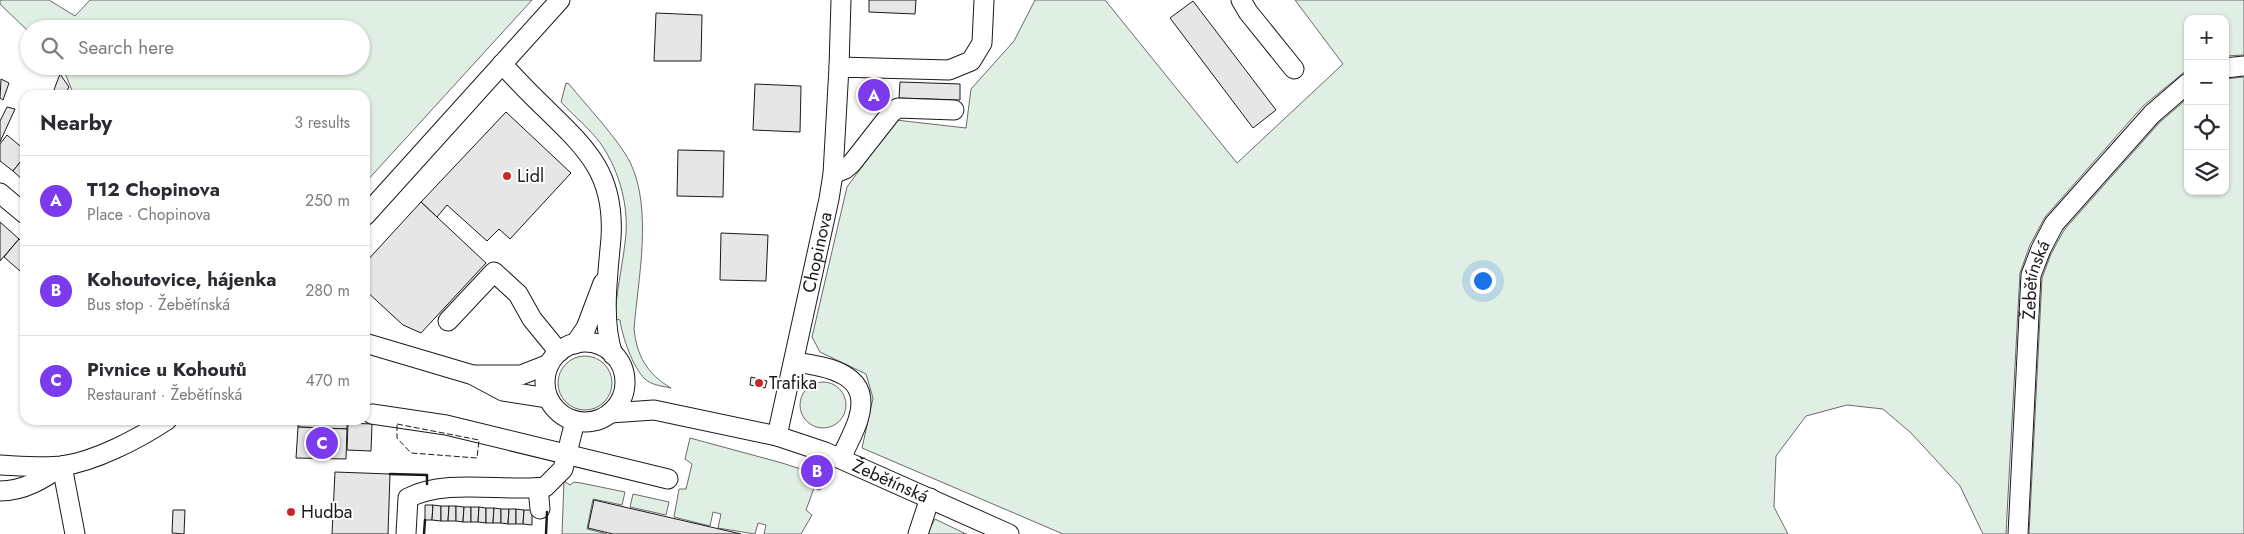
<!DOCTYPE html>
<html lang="en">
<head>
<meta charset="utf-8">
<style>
	body { margin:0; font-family:Jost,sans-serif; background:#f2f2f3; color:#2b2b33 }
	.controls { position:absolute; right:15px; top:15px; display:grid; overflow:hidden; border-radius:10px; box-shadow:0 1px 4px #0004 }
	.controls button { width:45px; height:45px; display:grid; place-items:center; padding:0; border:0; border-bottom:1px solid #e1e1e2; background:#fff; color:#2b2b33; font:25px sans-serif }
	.you { position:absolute; left:1482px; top:280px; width:18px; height:18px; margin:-12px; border:4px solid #fff; border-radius:50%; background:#1a73e8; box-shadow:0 0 0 8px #1a73e833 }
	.badge { display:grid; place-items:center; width:32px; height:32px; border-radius:50%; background:#7c3aed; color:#fff; font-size:16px; font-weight:700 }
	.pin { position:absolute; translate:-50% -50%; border:2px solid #fff; box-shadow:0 1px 5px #0006 }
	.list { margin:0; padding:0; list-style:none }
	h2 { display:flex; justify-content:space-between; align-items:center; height:65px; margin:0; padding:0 20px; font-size:21px }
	h2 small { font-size:16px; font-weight:400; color:#7c7c81 }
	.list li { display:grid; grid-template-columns:32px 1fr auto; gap:15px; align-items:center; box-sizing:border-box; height:90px; padding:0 20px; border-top:1px solid #e1e1e2 }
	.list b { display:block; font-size:19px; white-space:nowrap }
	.list p { margin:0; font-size:16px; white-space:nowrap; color:#7c7c81 }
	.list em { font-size:16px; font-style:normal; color:#7c7c81 }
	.icon { flex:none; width:28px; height:28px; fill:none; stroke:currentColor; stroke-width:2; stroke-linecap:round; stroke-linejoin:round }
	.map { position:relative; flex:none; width:2244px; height:534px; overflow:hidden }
	.search { position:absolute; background:#fff; box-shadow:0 1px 4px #0004; left:20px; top:20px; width:350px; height:55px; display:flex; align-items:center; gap:12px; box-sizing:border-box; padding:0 18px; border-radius:28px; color:#7c7c81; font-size:19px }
	.panel { position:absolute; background:#fff; box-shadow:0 1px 4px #0004; left:20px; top:90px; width:350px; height:335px; border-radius:15px }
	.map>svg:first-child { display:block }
	.green { fill:#e0efe3; stroke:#6a6a6a }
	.building { fill:#e6e6e6; stroke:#1a1a1a }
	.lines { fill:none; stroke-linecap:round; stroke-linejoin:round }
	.minor-casing { stroke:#1a1a1a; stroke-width:21 }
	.minor { stroke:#fff; stroke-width:19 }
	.fence { stroke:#1a1a1a; stroke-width:1; stroke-dasharray:6 2.5; stroke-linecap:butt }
	.wall { stroke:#1a1a1a; stroke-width:2.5 }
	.poi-dot { fill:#c62828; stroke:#fff; stroke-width:2 }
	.labels { text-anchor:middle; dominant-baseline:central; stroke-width:4; stroke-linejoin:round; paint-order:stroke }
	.poi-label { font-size:18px; fill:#1a1a1a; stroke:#fff; text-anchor:start }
	.street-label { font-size:18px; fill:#1a1a1a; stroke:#fff }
</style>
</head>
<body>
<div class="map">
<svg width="2244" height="534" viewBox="0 0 2244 534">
	<rect width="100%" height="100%" fill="#fff"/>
	<g class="green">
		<polygon points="0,0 49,0 75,16 90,0 532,0 365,183 365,95 74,95 62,66 361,66 361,29 29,29 29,32 0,4"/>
		<polygon points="1035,0 1105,0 1237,163 1343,64 1295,0 2244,0 2244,55 2225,56 2225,19 2188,19 2188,69 2143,106 2045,217 2030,245 2020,273 2006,534 1983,534 1960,486 1911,433 1883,409 1847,405 1806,416 1776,456 1774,507 1788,534 1063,534 862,448 873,398 866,374 820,352 812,337 847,187 896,120 966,128 971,89 1014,41"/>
		<polygon points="2244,77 2244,534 2029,534 2042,278 2051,254 2064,230 2160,122 2188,98 2188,191 2225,191 2225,79"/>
		<path d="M566 83 569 84C586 105 618 139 630 162 653 209 638 279 634 329 637 356 647 374 671 388 662 386 651 385 645 379 633 368 622 336 620 320L615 319C616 293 622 268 625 243 630 209 620 172 601 144 590 129 574 116 561 102Z"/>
		<circle cx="585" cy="383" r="27"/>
		<circle cx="823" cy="405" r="23"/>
		<polygon points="690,438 782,463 826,477 820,490 814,488 806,510 812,515 801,534 764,534 766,525 758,523 755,534 718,528 721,514 713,512 710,526 674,517 679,489 686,489 692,464 685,459"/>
		<polygon points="564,481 570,485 574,482 581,483 625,492 622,505 593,499 587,529 607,534 562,534"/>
		<polygon points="633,494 669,502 666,515 630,507"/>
		<polygon points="935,519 964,533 963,534 927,534"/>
	</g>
	<g class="building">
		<polygon points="869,0 916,0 915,14 869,12"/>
		<polygon points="1193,1 1276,110 1253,128 1170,18"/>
		<polygon points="656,13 702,15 701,61 654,61"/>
		<polygon points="60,74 69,87 65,95 52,95"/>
		<polygon points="1,79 9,83 3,100 0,98"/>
		<polygon points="900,82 960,84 960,100 899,98"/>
		<polygon points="755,84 801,86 800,132 753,130"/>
		<rect x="866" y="86" width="17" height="19"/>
		<polygon points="7,107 15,109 0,142 0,121"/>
		<polygon points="506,112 571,173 510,239 499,229 487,241 447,205 437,217 421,202"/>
		<polygon points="7,135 25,150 25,156 13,171 0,161 0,144"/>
		<polygon points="678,150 724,151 723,197 677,196"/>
		<polygon points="25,156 25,182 13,171"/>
		<polygon points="421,202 486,263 421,333 403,325 365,290 365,263"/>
		<polygon points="0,222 19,239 0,261"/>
		<polygon points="721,233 768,235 766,281 720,280"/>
		<polygon points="19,239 25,244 25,265 20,271 4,257"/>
		<polygon points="751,377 767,381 765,388 750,385"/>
		<polygon points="298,420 347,420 347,429 298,427"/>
		<polygon points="348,423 372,424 371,451 347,450"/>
		<polygon points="298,427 347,429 346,459 296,458"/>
		<polygon points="335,472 390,474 388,534 332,534"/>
		<polygon points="594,500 741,534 613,534 588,528"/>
		<polygon points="425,505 433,505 432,520 425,520"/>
		<polygon points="433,505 441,506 441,521 432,520"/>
		<polygon points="441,506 449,506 448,521 441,521"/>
		<polygon points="449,506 456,506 456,521 448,521"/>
		<polygon points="456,506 464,507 463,522 456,521"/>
		<polygon points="464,507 471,507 471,522 463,522"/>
		<polygon points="471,507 479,507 478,522 471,522"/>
		<polygon points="479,507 486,508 486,523 478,522"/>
		<polygon points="486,508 494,508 493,523 486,523"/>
		<polygon points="494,508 501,509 501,523 493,523"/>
		<polygon points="501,509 509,509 508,524 501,523"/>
		<polygon points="509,509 516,509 516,524 508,524"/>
		<polygon points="516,509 524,510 523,524 516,524"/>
		<polygon points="173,510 185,510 184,534 172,533"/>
		<polygon points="524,510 532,510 532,525 523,524"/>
	</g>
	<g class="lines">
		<g class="minor-casing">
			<g id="minor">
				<polyline points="1241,0 1248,12 1294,69"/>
				<path d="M502 64C516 79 530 94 545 108 587 149 615 174 611 238 608 274 601 320 613 355"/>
				<polyline points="839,67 841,0"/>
				<polyline points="2225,68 2244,66"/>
				<polyline points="833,174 845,169 852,163 892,112 898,108 954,110"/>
				<polyline points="0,193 25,214"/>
				<polyline points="365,216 560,0"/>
				<polyline points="448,321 494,272 518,294 532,319 559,352"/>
				<circle cx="585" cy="382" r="40"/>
				<polyline points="365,343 473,375 503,391 548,398"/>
				<polyline points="575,344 586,328 603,283"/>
				<path d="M794 362C828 367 873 373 858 420 854 433 846 446 841 459"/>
				<polyline points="475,375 521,375 549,364"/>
				<path id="s1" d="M610 413 654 410 777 436 825 452 1009 534"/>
				<polyline points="372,414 446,425 668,479"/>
				<path id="s2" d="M777 436 829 199 833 174 839 67 949 70 971 61 982 43 984 0"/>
				<path d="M0 465C20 466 42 468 62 466 96 461 138 439 167 420"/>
				<polyline points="62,466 75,534"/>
				<polyline points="538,488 540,509"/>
				<path d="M0 491C24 491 43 479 62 466"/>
				<path d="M406 534 408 498C446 478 503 492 545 487L563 469 575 421"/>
				<polyline points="918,534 930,498"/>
				<path id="s3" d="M2018 534 2031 275 2041 249 2054 224 2152 114 2188 83"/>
			</g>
		</g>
		<use href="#minor" class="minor"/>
		<g class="fence">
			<polygon points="397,424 479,440 477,458 411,453 397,438"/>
			<polyline points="963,534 967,534"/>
		</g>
		<g class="wall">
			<polyline points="390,474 427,475 427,484"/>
			<polyline points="424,534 425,520"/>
			<polyline points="546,534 547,512"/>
		</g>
	</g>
	<g class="poi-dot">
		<circle cx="507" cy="176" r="5"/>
		<circle cx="759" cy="383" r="5"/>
		<circle cx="291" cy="512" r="5"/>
	</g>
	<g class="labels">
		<g class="poi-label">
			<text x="517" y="176">Lidl</text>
			<text x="769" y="383">Trafika</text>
			<text x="301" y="512">Hudba</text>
		</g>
		<g class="street-label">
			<text stroke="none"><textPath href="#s2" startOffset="188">Chopinova</textPath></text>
			<text stroke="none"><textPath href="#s3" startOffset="255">Žebětínská</textPath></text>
			<text stroke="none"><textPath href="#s1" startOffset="292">Žebětínská</textPath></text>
		</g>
	</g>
</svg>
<div class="controls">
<button>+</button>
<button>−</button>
<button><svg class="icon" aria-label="locate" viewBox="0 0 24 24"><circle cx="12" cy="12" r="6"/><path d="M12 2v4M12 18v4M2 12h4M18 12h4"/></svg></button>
<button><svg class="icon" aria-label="layers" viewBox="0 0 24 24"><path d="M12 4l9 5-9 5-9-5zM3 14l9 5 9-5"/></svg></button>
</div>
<div class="you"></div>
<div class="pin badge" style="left:874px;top:95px">A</div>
<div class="pin badge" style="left:817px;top:471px">B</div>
<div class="pin badge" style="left:322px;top:443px">C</div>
<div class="search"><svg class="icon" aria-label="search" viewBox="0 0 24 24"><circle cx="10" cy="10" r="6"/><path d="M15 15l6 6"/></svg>Search here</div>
<section class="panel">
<h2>Nearby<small>3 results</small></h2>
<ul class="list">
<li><span class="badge">A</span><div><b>T12 Chopinova</b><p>Place · Chopinova</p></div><em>250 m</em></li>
<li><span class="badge">B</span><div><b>Kohoutovice, hájenka</b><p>Bus stop · Žebětínská</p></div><em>280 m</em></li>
<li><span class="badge">C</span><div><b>Pivnice u Kohoutů</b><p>Restaurant · Žebětínská</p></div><em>470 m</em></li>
</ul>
</section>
</div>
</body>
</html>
